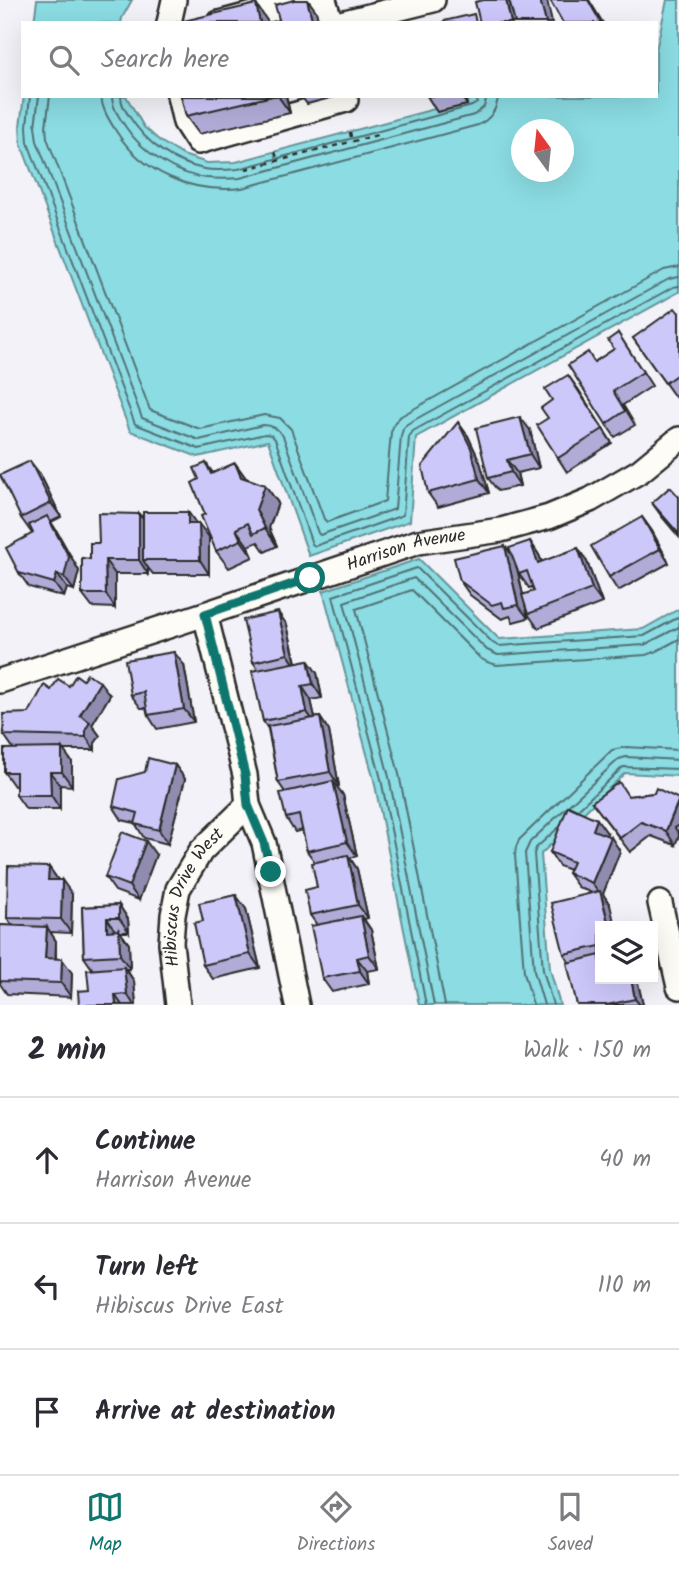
<!DOCTYPE html>
<html lang="en">
<head>
<meta charset="utf-8">
<style>
	body { margin:0; font-family:Kalam,sans-serif; background:#f7f7f7; color:#2b2b33 }
	.controls { position:absolute; right:21px; bottom:21px; display:grid; overflow:hidden; border-radius:0px; box-shadow:0 7px 28px #0002 }
	.controls button { width:63px; height:63px; display:grid; place-items:center; padding:0; border:0; border-bottom:2px solid #e1e1e2; background:#fff; color:#2b2b33; font:35px sans-serif }
	.compass { position:absolute; left:511px; top:119px; width:63px; height:63px; border-radius:50%; background:#fff; box-shadow:0 7px 28px #0002; rotate:345deg }
	.stop { position:absolute; width:21px; height:21px; margin:-16px; border:5px solid #0f766e; border-radius:50%; background:#fff }
	.stop.end { background:#0f766e; border-color:#fff; box-shadow:0 2px 7px #0008 }
	.list { margin:0; padding:0; list-style:none }
	h2 { display:flex; justify-content:space-between; align-items:center; height:91px; margin:0; padding:0 28px; font-size:30px }
	h2 small { font-size:23px; font-weight:400; color:#7c7c81 }
	.list li { display:grid; grid-template-columns:46px 1fr auto; gap:21px; align-items:center; box-sizing:border-box; height:126px; padding:0 28px; border-top:2px solid #e1e1e2 }
	.list b { display:block; font-size:26px; white-space:nowrap }
	.list p { margin:0; font-size:23px; white-space:nowrap; color:#7c7c81 }
	.list em { font-size:23px; font-style:normal; color:#7c7c81 }
	.icon { flex:none; width:38px; height:38px; fill:none; stroke:currentColor; stroke-width:2; stroke-linecap:round; stroke-linejoin:round }
	.map { position:relative; flex:none; width:679px; height:1005px; overflow:hidden }
	.search { position:absolute; background:#fff; box-shadow:0 7px 28px #0002; left:21px; right:21px; top:21px; height:77px; display:flex; align-items:center; gap:18px; box-sizing:border-box; padding:0 24px; border-radius:0px; color:#7c7c81; font-size:26px }
	.sheet { height:469px; background:#fff }
	nav { display:flex; justify-content:space-around; align-items:center; box-sizing:border-box; height:98px; border-top:2px solid #e1e1e2; background:#fff; font-size:19px; color:#7c7c81 }
	nav a { display:grid; justify-items:center; gap:4px }
	nav .on { color:#0f766e }
	.map>svg:first-child { display:block }
	.water { fill:#8bdce3; stroke:#659599; stroke-width:2; fill-rule:evenodd }
	.lines { fill:none; stroke-linecap:round; stroke-linejoin:round }
	.shore { stroke:#517275; stroke-width:2 }
	.minor-casing { stroke:#2b2b2b; stroke-width:28 }
	.path { stroke:#2b2b2b; stroke-width:2.5; stroke-dasharray:5 5; stroke-linecap:butt }
	.minor { stroke:#fdfcf7; stroke-width:23 }
	.wall { fill:#b0acd7; stroke:#2b2b2b; stroke-width:2; fill-rule:evenodd }
	.shaded-wall { fill:#908caf; stroke:#2b2b2b; stroke-width:2 }
	.building { fill:#cdc8fa; stroke:#2b2b2b; stroke-width:2 }
	.route { stroke:#0f766e; stroke-width:9 }
	.labels { text-anchor:middle; dominant-baseline:central; stroke-width:5; stroke-linejoin:round; paint-order:stroke }
	.street-label { font-size:18px; fill:#2b2b2b; stroke:#fdfcf7 }
</style>
</head>
<body>
<div class="map">
<svg width="679" height="1005" viewBox="0 0 679 1005">
	<rect width="100%" height="100%" fill="#f3f2f8"/>
	<filter id="ink" filterUnits="userSpaceOnUse"><feTurbulence type="fractalNoise" baseFrequency=".0143" numOctaves="2"/><feDisplacementMap in="SourceGraphic" scale="14" xChannelSelector="R" yChannelSelector="G"/><feConvolveMatrix kernelMatrix="1 2 1 2 8 2 1 2 1" color-interpolation-filters="sRGB"/></filter>
	<g filter="url(#ink)">
		<g class="water">
			<polygon points="37,0 132,0 122,18 121,23 34,23"/>
			<path d="M667 0H679V292L416 437 410 521 309 556 268 441 198 457 130 431 21 144 20 126 24 96H126L144 127 160 141 183 155 207 163 236 162 483 96H656V50ZM522 130H564V172H522Z"/>
			<polygon points="419,559 499,639 643,629 679,609 679,776 625,773 541,854 550,969 560,1005 419,1005 374,780 323,591"/>
		</g>
		<g class="lines">
			<g class="shore">
				<polyline points="30,96 27,126 28,143 135,424 199,449 265,434 271,435 275,439 312,544 315,546 403,515 409,437 413,431 673,287 679,286"/>
				<path d="M39 96 35 126 37 141 142 418 199 440 263 425C272 425 278 428 283 436L318 533 320 535 395 509 401 436 403 429 407 424 669 279 679 277"/>
				<polyline points="50,96 46,126 47,138 150,410 200,429 264,415 280,418 291,429 324,519 327,522 385,501 391,432 395,422 401,416 664,270 679,267"/>
				<path d="M101 96C102 109 109 120 116 131 142 173 193 194 242 188L478 125C491 119 497 110 498 96"/>
				<path d="M112 96C112 107 119 117 125 126 141 151 176 175 206 178 217 179 229 179 240 178L474 115 484 107 487 96"/>
				<path d="M121 96C121 104 125 110 129 116 146 143 173 163 204 169 215 171 227 170 238 169L472 106 477 103 478 96"/>
				<polyline points="569,805 619,759 626,757 679,760"/>
				<polyline points="578,809 623,767 679,769"/>
				<polyline points="426,1005 381,779 333,596 417,568 493,643 498,646 644,636 679,617"/>
				<polyline points="434,1005 389,777 344,602 414,578 487,650 498,655 644,645 679,627"/>
				<polyline points="445,1005 399,774 356,609 412,590 480,658 487,662 497,665 646,655 655,652 679,639"/>
				<polyline points="533,1005 524,972 515,855 516,847 519,840 612,750 626,747 679,750"/>
				<polyline points="544,1005 534,971 525,853 530,842 566,808"/>
				<polyline points="553,1005 543,970 534,854 536,848 558,828"/>
			</g>
			<g class="minor-casing">
				<g id="minor">
					<polyline points="324,0 331,23"/>
					<polyline points="169,23 174,0"/>
					<polyline points="219,23 306,0"/>
					<polyline points="341,23 433,0"/>
					<polyline points="179,96 185,122 198,142 346,100 345,96"/>
					<polyline points="205,614 245,775 248,805 264,843 297,1005"/>
					<path id="s1" d="M0 681 205 614 418 542 501 530 549 517 590 500 640 471 679 439"/>
					<polyline points="660,903 679,987"/>
					<path id="s2" d="M178 1005 171 943 173 915 178 889 201 851 248 805"/>
				</g>
			</g>
			<g class="path">
				<polyline points="350,132 352,142"/>
				<polyline points="275,152 278,161"/>
				<polyline points="246,169 381,134"/>
			</g>
			<use href="#minor" class="minor"/>
		</g>
		<g class="wall">
			<polygon points="181,96 286,96 290,113 199,134 186,116"/>
			<polygon points="301,96 338,96 307,104"/>
			<polygon points="427,96 465,96 467,105 437,112"/>
			<polygon points="679,313 679,394 675,397 633,338"/>
			<polygon points="618,333 652,386 623,405 635,425 615,437 606,424 595,362 614,349"/>
			<polygon points="578,389 612,443 567,472 558,458 548,418"/>
			<polygon points="530,430 539,468 517,473 520,486 498,491 488,478"/>
			<polygon points="468,436 480,462 489,493 438,507 428,493"/>
			<polygon points="206,463 213,473 235,463 246,478 265,485 278,503 269,528 277,546 265,552 258,542 248,546 253,557 229,568 216,551 205,514 199,479"/>
			<polygon points="40,474 61,517 51,522 56,530 79,571 74,590 67,588 64,597 29,587 19,573 33,533 32,531 31,532 21,518"/>
			<polygon points="679,497 679,537 662,517 652,503"/>
			<polygon points="188,512 196,524 209,537 209,574 153,574 148,568 148,574 115,574 115,608 92,607 82,594 90,559 99,543 139,514 143,518"/>
			<polygon points="642,517 652,531 669,563 618,591 609,577"/>
			<path d="M530 541 539 555 542 562 578 548 587 562 602 603 538 628 528 614 525 605 528 618 513 622 510 616 502 619 470 595 460 581 505 546 512 556ZM517 568 519 574 529 588 532 587 534 591 523 595Z"/>
			<polygon points="287,625 296,662 317,673 322,698 311,700 315,718 320,717 329,731 339,786 337,787 343,795 357,856 350,858 357,869 368,918 364,919 371,930 379,969 367,971 369,984 332,992 322,978 317,925 310,915 317,887 315,862 307,851 302,830 295,832 286,818 285,792 278,782 268,729 263,721 258,669 253,662"/>
			<polygon points="184,665 194,722 157,729 148,715 146,708 141,708 131,695"/>
			<polygon points="69,686 110,695 92,725 100,736 95,743 95,750 63,750 72,762 72,786 60,785 60,809 26,809 16,795 16,786 14,786 4,772 13,748 4,735 29,713 51,690"/>
			<polygon points="175,765 185,779 168,844 144,838 135,823 122,820 113,806"/>
			<polygon points="654,793 675,845 651,836 630,852 592,802 628,796"/>
			<polygon points="607,833 606,835 620,851 603,894 610,905 600,926 600,979 637,979 643,1005 577,1005 569,962 564,954 592,893 578,887 568,873 570,870 559,866 550,852"/>
			<polygon points="156,855 139,900 115,891 105,877"/>
			<polygon points="49,867 58,880 72,894 71,933 50,932 56,941 56,959 72,973 71,997 7,994 0,984 0,925 13,926 7,918"/>
			<polygon points="119,905 128,919 129,932 120,932 129,944 130,969 126,969 134,981 136,1005 79,1005 89,990 93,970 84,957 82,907"/>
			<polygon points="246,909 260,968 213,979 203,965 203,921"/>
		</g>
		<g class="shaded-wall">
			<polygon points="307,0 308,0 316,11 319,23 313,23"/>
			<polygon points="506,0 508,0 514,9 518,23 511,23"/>
			<polygon points="540,0 547,0 552,23 546,23"/>
			<polygon points="588,0 589,0 603,23 601,23"/>
			<polygon points="256,4 268,22 269,23 260,23"/>
			<polygon points="278,96 286,96 290,113"/>
			<polygon points="461,96 465,96 467,105"/>
			<polygon points="568,375 578,389 612,443 603,429"/>
			<polygon points="520,417 530,430 539,468 530,454"/>
			<polygon points="458,422 468,436 480,462 489,493 479,479"/>
			<polygon points="507,460 517,473 520,486 511,472"/>
			<polygon points="30,461 40,474 61,517 51,503"/>
			<polygon points="235,463 248,481 241,477"/>
			<polygon points="265,485 278,503 269,528 277,546 265,528 256,510"/>
			<polygon points="188,512 198,526 188,524"/>
			<polygon points="139,514 149,527 143,560 148,568 148,574 139,560"/>
			<polygon points="47,516 56,530 79,571 74,590 64,577"/>
			<polygon points="642,517 652,531 669,563 660,549"/>
			<polygon points="199,524 209,537 209,574 200,560"/>
			<polygon points="236,529 248,546 253,557 241,540"/>
			<polygon points="530,541 539,555 547,577 538,563"/>
			<polygon points="505,546 515,559 528,618 518,605"/>
			<polygon points="578,548 587,562 602,603 592,589"/>
			<polygon points="105,560 115,574 115,608 106,594"/>
			<polygon points="57,574 67,588 64,597 54,583"/>
			<polygon points="278,612 287,625 297,668 288,654"/>
			<polygon points="174,652 184,665 194,722 184,709"/>
			<polygon points="308,660 317,673 322,698 313,684"/>
			<polygon points="100,682 110,695 92,725 100,736 95,743 95,750 86,737 80,715"/>
			<polygon points="302,686 311,700 317,726 307,712"/>
			<polygon points="320,717 329,731 339,786 330,772"/>
			<polygon points="62,748 72,762 72,786 62,772"/>
			<polygon points="175,765 185,779 168,844 159,830"/>
			<polygon points="50,772 60,785 60,809 51,795"/>
			<polygon points="333,781 343,795 357,856 347,842"/>
			<polygon points="679,800 679,836 675,845 666,831"/>
			<polygon points="597,819 607,833 603,844 593,830"/>
			<polygon points="611,837 620,851 603,894 610,905 615,926 609,926 602,897 592,883"/>
			<polygon points="146,841 156,855 139,900 129,886"/>
			<polygon points="348,855 357,869 368,918 358,905"/>
			<polygon points="49,867 58,880 48,880"/>
			<polygon points="62,880 72,894 71,933 61,919"/>
			<polygon points="236,895 246,909 260,968 250,954"/>
			<polygon points="119,905 128,919 129,932 119,918"/>
			<polygon points="361,916 371,930 379,969 369,955"/>
			<polygon points="107,918 116,932 107,931"/>
			<polygon points="47,927 56,941 55,972 45,958"/>
			<polygon points="119,930 129,944 130,969 120,955"/>
			<polygon points="357,958 367,971 369,984 360,971"/>
			<polygon points="62,959 72,973 71,997 61,983"/>
			<polygon points="124,967 134,981 136,1005 134,1005 127,994"/>
			<polygon points="631,979 637,979 643,1005 640,1005 635,999"/>
			<polygon points="115,995 122,1005 116,1005"/>
		</g>
		<g class="building">
			<polygon points="294,0 307,0 313,23 280,23 275,5"/>
			<polygon points="484,0 506,0 511,23 480,23 475,2"/>
			<polygon points="509,0 540,0 546,23 515,23"/>
			<polygon points="550,0 588,0 601,23 563,23"/>
			<polygon points="256,4 260,23 175,23"/>
			<polygon points="474,14 476,23 444,23 444,21"/>
			<polygon points="181,96 273,96 186,116"/>
			<polygon points="675,308 679,313 679,373 665,383 633,338"/>
			<polygon points="618,333 643,372 613,391 625,411 606,424 568,365 588,352 594,362 614,349 608,340"/>
			<polygon points="568,375 603,429 558,458 537,425 548,418 541,408 552,400 545,389"/>
			<polygon points="520,417 530,454 507,460 511,472 488,478 476,428"/>
			<polygon points="458,422 471,448 479,479 428,493 422,466"/>
			<polygon points="30,461 51,503 21,518 0,475"/>
			<polygon points="206,463 211,474 235,463 241,477 265,485 256,510 265,528 253,534 248,523 236,529 241,540 216,551 201,516 205,514 192,483 199,479 194,468"/>
			<polygon points="670,487 679,497 679,534 652,503"/>
			<polygon points="143,512 188,512 188,524 199,524 200,560 143,560"/>
			<polygon points="98,513 139,514 139,560 105,560 106,594 82,594 82,558 90,559 90,543 99,543"/>
			<polygon points="47,516 69,557 64,577 57,574 54,583 19,573 6,548 33,533 29,525"/>
			<polygon points="642,517 660,549 609,577 591,546"/>
			<polygon points="530,541 538,563 578,548 592,589 528,614 522,595 534,591 527,571 519,574 509,548"/>
			<polygon points="505,546 518,605 504,608 502,602 492,605 460,581 454,558"/>
			<polygon points="278,612 288,654 253,662 243,620"/>
			<polygon points="174,652 184,709 148,715 144,692 131,695 125,660"/>
			<polygon points="308,660 313,684 302,686 307,712 263,721 252,671"/>
			<polygon points="87,674 100,682 80,715 90,722 86,729 86,737 4,735 3,714 29,713 44,685 51,690 58,679 69,686 76,675 83,680"/>
			<polygon points="320,717 330,772 278,782 268,726"/>
			<polygon points="62,748 62,772 50,772 51,795 16,795 16,772 4,772 4,749"/>
			<polygon points="148,758 175,765 159,830 135,824 138,813 113,806 119,779 145,772"/>
			<polygon points="333,781 347,842 307,851 299,815 286,818 280,793"/>
			<polygon points="619,782 628,796 654,793 656,788 679,799 666,831 641,822 620,838 592,802"/>
			<polygon points="568,806 597,819 593,830 611,837 592,883 568,873 573,862 550,852"/>
			<polygon points="679,825 679,834 675,828"/>
			<polygon points="122,832 146,841 129,886 105,877"/>
			<polygon points="348,855 358,905 310,915 305,890 317,887 312,863"/>
			<polygon points="8,866 49,867 48,880 62,880 61,919 7,918"/>
			<polygon points="600,891 609,926 600,926 600,946 564,954 551,903"/>
			<polygon points="236,895 250,954 203,965 194,923 203,921 199,903"/>
			<polygon points="119,905 119,918 107,918 107,931 119,930 120,955 84,957 82,907"/>
			<polygon points="361,916 369,955 357,958 360,971 322,978 311,926"/>
			<polygon points="0,925 47,927 45,958 62,959 61,983 0,981"/>
			<polygon points="600,955 600,979 631,979 635,999 607,1005 577,1005 567,963"/>
			<polygon points="124,967 127,994 115,995 116,1005 79,1005 78,991 89,990 87,970"/>
		</g>
	</g>
	<g class="lines" filter="url(#ink)">
		<polyline class="route" points="271,872 264,843 248,805 245,775 205,614 310,578"/>
	</g>
	<g class="labels">
		<g class="street-label">
			<text stroke="none"><textPath href="#s1" startOffset="427">Harrison Avenue</textPath></text>
			<text stroke="none"><textPath href="#s2" startOffset="114">Hibiscus Drive West</textPath></text>
		</g>
	</g>
</svg>
<div class="controls">
<button><svg class="icon" aria-label="layers" viewBox="0 0 24 24"><path d="M12 4l9 5-9 5-9-5zM3 14l9 5 9-5"/></svg></button>
</div>
<svg class="compass" viewBox="-18 -18 36 36"><path d="M0-13l5 13h-10z" fill="#e53935"/><path d="M0 13l5-13h-10z" fill="#7c7c81"/></svg>
<div class="stop" style="left:310px;top:578px"></div>
<div class="stop end" style="left:271px;top:872px"></div>
<div class="search"><svg class="icon" aria-label="search" viewBox="0 0 24 24"><circle cx="10" cy="10" r="6"/><path d="M15 15l6 6"/></svg>Search here</div>
</div>
<section class="sheet">
<h2>2 min<small>Walk · 150 m</small></h2>
<ul class="list">
<li><svg class="icon" aria-label="ahead" viewBox="0 0 24 24"><path d="M12 20V5M6 11l6-6 6 6"/></svg><div><b>Continue</b><p>Harrison Avenue</p></div><em>40 m</em></li>
<li><svg class="icon" aria-label="left" viewBox="0 0 24 24"><path d="M17 20v-9H6M10 6l-5 5 5 5"/></svg><div><b>Turn left</b><p>Hibiscus Drive East</p></div><em>110 m</em></li>
<li><svg class="icon" aria-label="arrive" viewBox="0 0 24 24"><path d="M6 21V4h12l-3 4 3 4H6"/></svg><div><b>Arrive at destination</b></div></li>
</ul>
</section>
<nav>
<a class="on"><svg class="icon" aria-label="map" viewBox="0 0 24 24"><path d="M3 6l6-2 6 2 6-2v14l-6 2-6-2-6 2zM9 4v14M15 6v14"/></svg>Map</a>
<a><svg class="icon" aria-label="directions" viewBox="0 0 24 24"><path d="M12 3l9 9-9 9-9-9zM9 14v-3h6M13 9l2 2-2 2"/></svg>Directions</a>
<a><svg class="icon" aria-label="saved" viewBox="0 0 24 24"><path d="M7 4h10v16l-5-4-5 4z"/></svg>Saved</a>
</nav>
</body>
</html>
